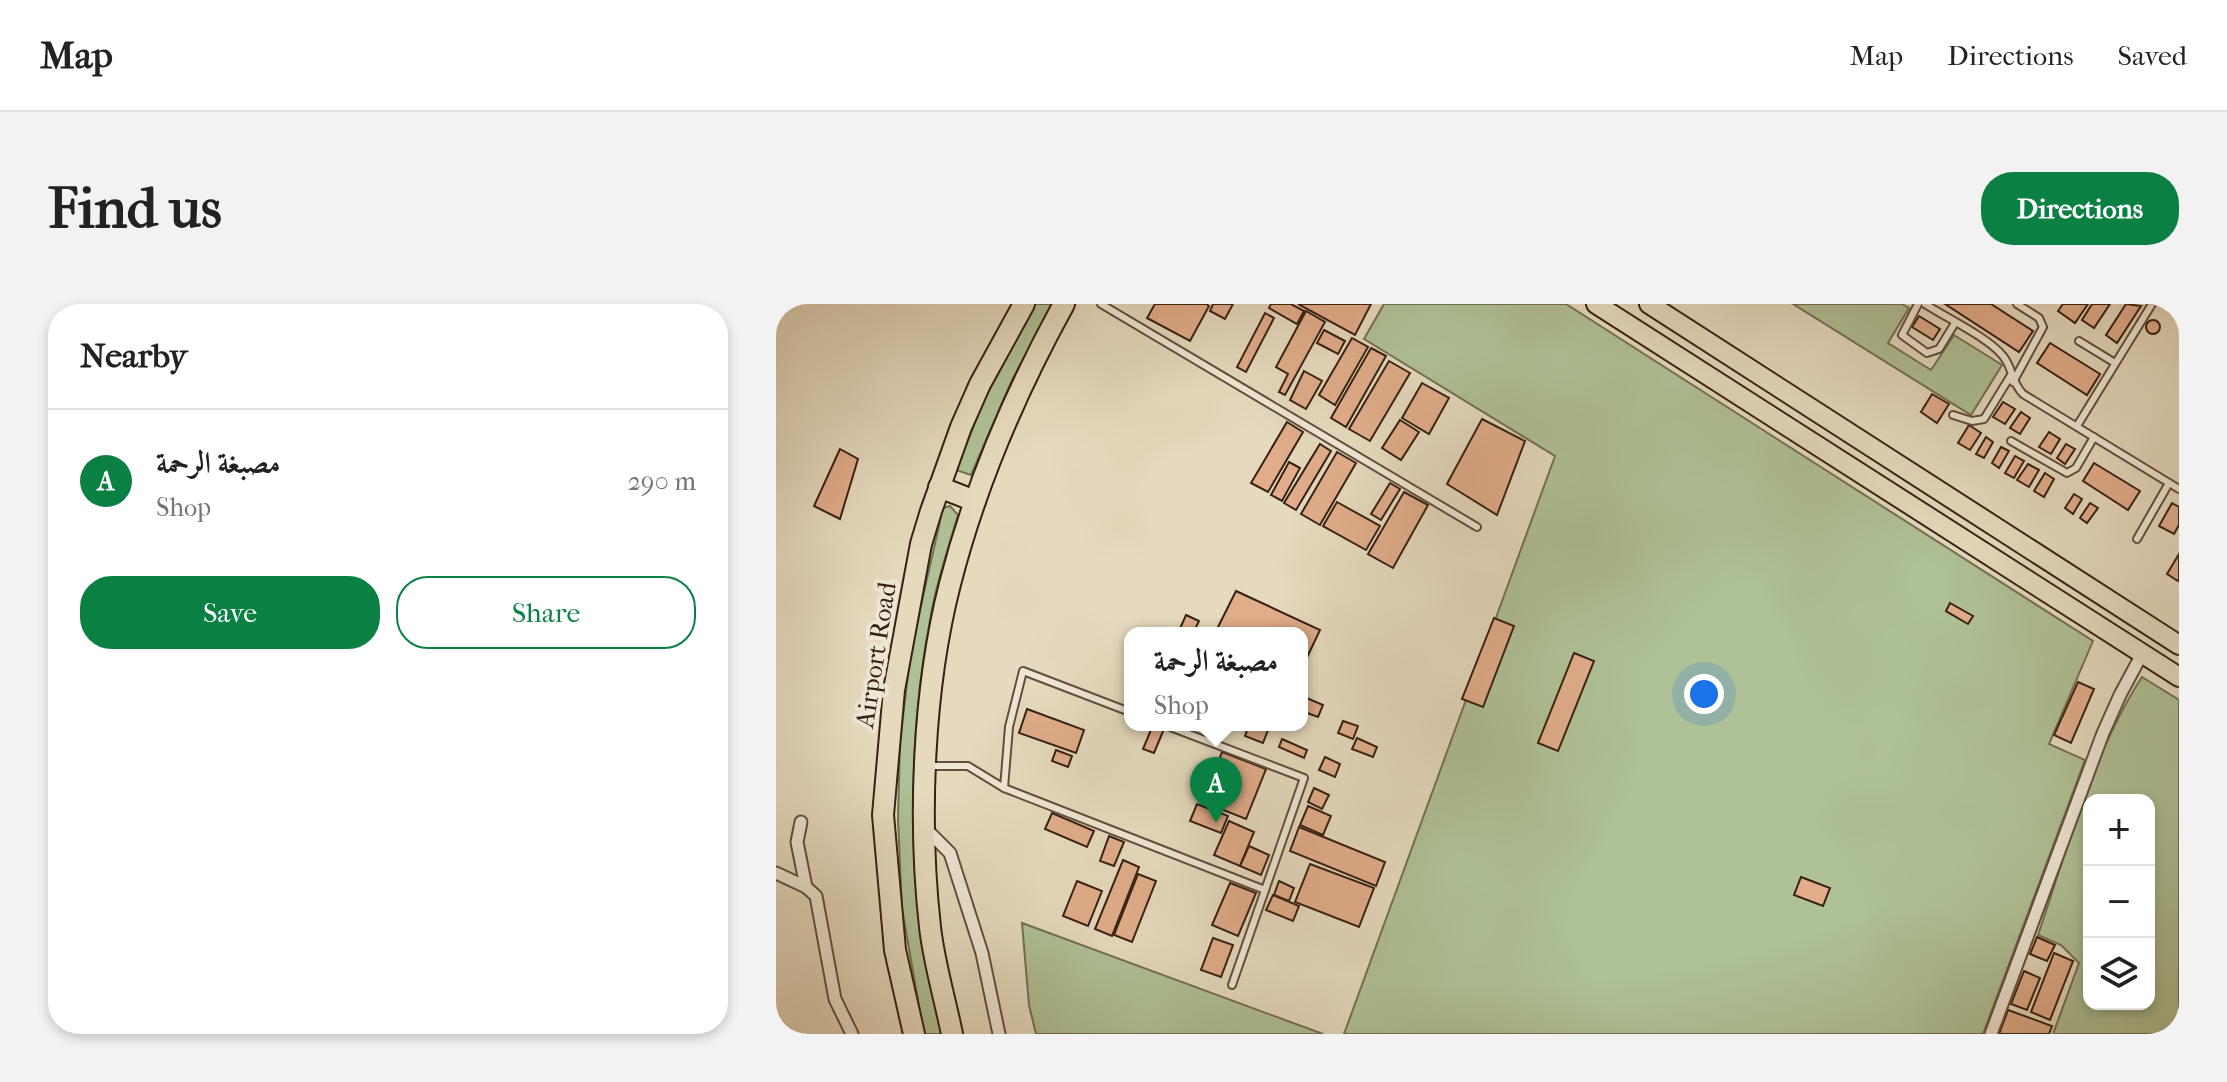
<!DOCTYPE html>
<html lang="en">
<head>
<meta charset="utf-8">
<style>
	body { margin:0; font-family:"IM FELL French Canon",Amiri,serif; background:#f2f2f2; color:#222 }
	.controls { position:absolute; right:24px; bottom:24px; display:grid; overflow:hidden; border-radius:16px; box-shadow:0 4px 12px #0003 }
	.controls button { width:72px; height:72px; display:grid; place-items:center; padding:0; border:0; border-bottom:2px solid #e0e0e0; background:#fff; color:#222; font:40px sans-serif }
	.you { position:absolute; left:928px; top:390px; width:28px; height:28px; margin:-20px; border:6px solid #fff; border-radius:50%; background:#1a73e8; box-shadow:0 0 0 12px #1a73e833 }
	.badge { display:grid; place-items:center; width:52px; height:52px; border-radius:50%; background:#0b8043; color:#fff; font-size:26px; font-weight:700 }
	.pin { position:absolute; translate:-50% -66px; filter:drop-shadow(0 2px 4px #0008) }
	.pin::after { content:''; position:absolute; top:42px; width:28px; height:24px; background:inherit; clip-path:polygon(0 0,100% 0,50% 100%) }
	.popup { position:absolute; left:348px; top:323px; width:184px; height:104px; box-sizing:border-box; display:grid; place-content:center; border-radius:16px; background:#fff; filter:drop-shadow(0 2px 6px #0005); font-size:26px; white-space:nowrap; color:#767676 }
	.popup b { font-size:30px; color:#222 }
	.popup::after { content:''; position:absolute; left:50%; top:100%; margin-left:-16px; border:16px solid transparent; border-top-color:#fff }
	.list { margin:0; padding:0; list-style:none }
	h2 { display:flex; justify-content:space-between; align-items:center; height:104px; margin:0; padding:0 32px; font-size:34px }
	h2 small { font-size:26px; font-weight:400; color:#767676 }
	.list li { display:grid; grid-template-columns:52px 1fr auto; gap:24px; align-items:center; box-sizing:border-box; height:144px; padding:0 32px; border-top:2px solid #e0e0e0 }
	.list b { display:block; font-size:30px; white-space:nowrap }
	.list p { margin:0; font-size:26px; white-space:nowrap; color:#767676 }
	.list em { font-size:26px; font-style:normal; color:#767676 }
	.actions { display:flex; gap:16px; padding:24px 32px }
	.actions a { flex:1; padding:18px 0; border:2px solid #0b8043; border-radius:32px; text-align:center; font-size:28px; color:#0b8043 }
	.actions .main { background:#0b8043; color:#fff }
	.icon { flex:none; width:44px; height:44px; fill:none; stroke:currentColor; stroke-width:2; stroke-linecap:round; stroke-linejoin:round }
	.map { position:relative; flex:none; width:1403px; height:730px; overflow:hidden; border-radius:32px }
	header { display:flex; align-items:center; gap:48px; box-sizing:border-box; height:112px; padding:0 40px; background:#fff; border-bottom:2px solid #e0e0e0 }
	header strong { font-size:38px }
	nav { display:flex; gap:44px; margin-inline-start:auto; font-size:28px }
	.intro { display:flex; align-items:center; justify-content:space-between; box-sizing:border-box; height:192px; padding:0 48px }
	h1 { margin:0; font-size:56px }
	.button { padding:20px 36px; border-radius:32px; background:#0b8043; color:#fff; font-size:28px; font-weight:700 }
	main { display:flex; gap:48px; padding:0 48px }
	aside { flex:1; background:#fff; border-radius:32px; box-shadow:0 4px 12px #0003 }
	.map>svg:first-child { display:block }
	.green { fill:#afc196; stroke:#727154; stroke-width:2; fill-rule:evenodd }
	.building { fill:#e1ad8a; stroke:#362112; stroke-width:2 }
	.lines { fill:none; stroke-linecap:round; stroke-linejoin:round }
	.service-casing { stroke:#624f3d; stroke-width:10 }
	.minor-casing { stroke:#624f3d; stroke-width:15 }
	.primary-casing { stroke:#362112; stroke-width:22 }
	.trunk-casing { stroke:#362112; stroke-width:24 }
	.service { stroke:#eee7d5; stroke-width:6 }
	.minor { stroke:#eee7d5; stroke-width:11 }
	.primary { stroke:#e5dabe; stroke-width:18 }
	.trunk { stroke:#e5dabe; stroke-width:20 }
	.labels { text-anchor:middle; dominant-baseline:central; stroke-width:8; stroke-linejoin:round; paint-order:stroke }
	.street-label { font-size:26px; fill:#362112; stroke:#eee7d5 }
</style>
</head>
<body>
<header>
<strong>Map</strong>
<nav><a>Map</a><a>Directions</a><a>Saved</a></nav>
</header>
<div class="intro"><h1>Find us</h1><a class="button">Directions</a></div>
<main>
<aside>
<h2>Nearby<small></small></h2>
<ul class="list">
<li><span class="badge">A</span><div><b>مصبغة الرحمة</b><p>Shop</p></div><em>290 m</em></li>
</ul>
<div class="actions"><a class="main">Save</a><a>Share</a></div>
</aside>
<div class="map">
<svg width="1403" height="730" viewBox="0 0 1403 730">
	<rect width="100%" height="100%" fill="#e5dabe"/>
	<filter id="stains"><feTurbulence type="fractalNoise" baseFrequency=".0025" numOctaves="4"/><feColorMatrix values="0 0 0 0 .2 0 0 0 0 .09 0 0 0 0 .02 0 0 0 .5 -.17"/></filter>
	<radialGradient id="worn" r=".72"><stop offset=".6" stop-color="#630" stop-opacity="0"/><stop offset="1" stop-color="#630" stop-opacity=".3"/></radialGradient>
	<g class="green">
		<polygon points="259,0 277,0 236,76 195,171 180,166 209,94"/>
		<polygon points="608,0 790,0 1317,337 1273,440 1309,456 1207,730 568,730 779,152 588,35"/>
		<polygon points="1017,0 1126,0 1133,4 1112,39 1155,66 1178,31 1226,61 1195,111"/>
		<path d="M174 202 182 211C173 242 162 273 156 305 128 445 132 592 166 730H148L126 605 122 515 124 438 135 346 167 204Z"/>
		<path d="M1366 373 1403 396V730H1277L1303 659 1285 641 1262 631C1291 546 1317 448 1366 373ZM1313 496H1373V700H1313Z"/>
		<polygon points="246,619 547,730 260,730 253,701"/>
	</g>
	<g class="building">
		<polygon points="379,0 430,0 433,2 414,37 371,14"/>
		<polygon points="437,0 457,0 449,15 434,7"/>
		<polygon points="495,0 515,0 528,7 521,20 493,4"/>
		<polygon points="522,0 595,0 579,31"/>
		<polygon points="1169,0 1215,0 1257,27 1243,48"/>
		<polygon points="1287,0 1312,0 1299,19 1282,7"/>
		<polygon points="1316,0 1334,0 1318,24 1306,16"/>
		<polygon points="1350,0 1365,2 1341,39 1330,31"/>
		<polygon points="530,7 549,18 509,91 503,88 512,70 500,63"/>
		<polygon points="489,9 498,14 470,68 461,63"/>
		<polygon points="1143,12 1164,25 1157,36 1136,23"/>
		<circle cx="1377" cy="23" r="7"/>
		<polygon points="548,26 569,37 562,50 541,39"/>
		<polygon points="576,34 592,43 559,101 543,91"/>
		<polygon points="1274,39 1324,70 1311,91 1261,59"/>
		<polygon points="595,44 610,52 570,123 555,114"/>
		<polygon points="613,57 634,69 594,137 573,125"/>
		<polygon points="528,67 546,77 530,105 514,96"/>
		<polygon points="646,79 673,94 653,130 626,114"/>
		<polygon points="1156,90 1173,100 1161,119 1145,108"/>
		<polygon points="1227,98 1239,105 1229,120 1217,113"/>
		<polygon points="1245,108 1254,114 1244,130 1234,124"/>
		<polygon points="706,115 749,137 721,211 671,180"/>
		<polygon points="624,116 643,128 625,156 606,144"/>
		<polygon points="511,118 527,128 492,188 475,179"/>
		<polygon points="1193,121 1205,129 1194,146 1182,139"/>
		<polygon points="1273,128 1284,135 1275,150 1263,143"/>
		<polygon points="1210,133 1217,138 1208,154 1200,150"/>
		<polygon points="544,140 555,147 520,206 508,199"/>
		<polygon points="1290,140 1299,145 1289,160 1281,154"/>
		<polygon points="1225,143 1233,147 1223,164 1216,159"/>
		<polygon points="64,145 82,155 64,215 38,202"/>
		<polygon points="561,148 580,159 544,221 525,210"/>
		<polygon points="1239,152 1248,157 1238,174 1229,169"/>
		<polygon points="513,158 524,164 506,197 495,191"/>
		<polygon points="1318,159 1364,187 1352,206 1307,177"/>
		<polygon points="1252,160 1263,166 1253,183 1241,176"/>
		<polygon points="1269,169 1278,175 1268,193 1258,187"/>
		<polygon points="614,179 624,185 605,216 595,210"/>
		<polygon points="628,188 652,201 617,264 592,250"/>
		<polygon points="1298,190 1306,195 1297,210 1289,204"/>
		<polygon points="561,198 604,222 590,246 547,222"/>
		<polygon points="1314,199 1322,204 1311,219 1304,214"/>
		<polygon points="1396,199 1403,203 1403,221 1398,230 1383,222"/>
		<polygon points="1403,250 1403,275 1402,277 1391,270"/>
		<polygon points="460,287 544,326 526,364 526,329 439,329"/>
		<polygon points="1174,299 1197,312 1192,320 1170,307"/>
		<polygon points="410,311 423,317 417,329 402,329"/>
		<polygon points="718,314 738,322 707,403 686,395"/>
		<polygon points="798,349 818,357 782,447 762,439"/>
		<polygon points="1302,378 1318,385 1295,439 1278,431"/>
		<polygon points="526,392 547,401 542,413 526,407"/>
		<polygon points="251,405 308,426 300,449 243,429"/>
		<polygon points="567,417 582,422 577,435 562,429"/>
		<polygon points="377,421 388,425 378,449 367,445"/>
		<polygon points="473,421 494,421 487,439 469,432"/>
		<polygon points="581,434 601,443 597,453 576,445"/>
		<polygon points="506,435 531,446 528,454 503,443"/>
		<polygon points="280,446 296,452 292,463 276,457"/>
		<polygon points="446,448 490,465 470,515 427,498"/>
		<polygon points="549,453 564,460 559,473 543,466"/>
		<polygon points="538,484 553,491 546,505 532,498"/>
		<polygon points="421,500 452,512 445,529 414,517"/>
		<polygon points="532,502 555,512 547,531 524,521"/>
		<polygon points="276,509 318,527 311,543 269,525"/>
		<polygon points="453,517 478,528 464,562 438,551"/>
		<polygon points="523,523 609,558 600,582 514,547"/>
		<polygon points="333,532 348,538 338,562 324,557"/>
		<polygon points="473,542 493,551 485,571 464,562"/>
		<polygon points="347,556 363,563 336,632 319,625"/>
		<polygon points="534,560 598,584 583,623 519,598"/>
		<polygon points="362,570 380,577 356,638 338,631"/>
		<polygon points="1025,573 1054,584 1047,602 1018,591"/>
		<polygon points="301,577 326,587 312,622 287,612"/>
		<polygon points="503,577 518,584 513,597 498,591"/>
		<polygon points="454,579 480,589 462,632 436,621"/>
		<polygon points="497,591 523,602 517,617 490,606"/>
		<polygon points="1261,633 1279,641 1271,657 1254,650"/>
		<polygon points="437,634 457,641 445,673 425,666"/>
		<polygon points="1278,649 1297,657 1274,716 1255,708"/>
		<polygon points="1248,667 1264,674 1251,706 1235,700"/>
		<polygon points="1232,706 1276,722 1273,730 1223,730"/>
	</g>
	<g class="lines">
		<g class="service-casing">
			<g id="service">
				<polyline points="325,0 701,223"/>
				<polyline points="1142,0 1126,31 1151,49 1163,45 1179,19"/>
				<path d="M1149 0C1169 13 1213 34 1227 52 1237 64 1235 78 1247 90L1403 185"/>
				<polyline points="1392,0 1403,7"/>
				<polyline points="1303,37 1339,59"/>
				<polyline points="1237,78 1267,23 1263,14 1241,0"/>
				<polyline points="1177,111 1196,117 1208,115 1235,71"/>
				<polyline points="1301,122 1376,0"/>
				<polyline points="1235,137 1291,169 1300,164 1318,133"/>
				<polyline points="1361,235 1393,179"/>
				<polyline points="389,421 528,474 456,681"/>
				<polyline points="154,462 192,462 228,484 233,423 247,367 354,408"/>
				<polyline points="228,484 489,586"/>
			</g>
		</g>
		<g class="minor-casing">
			<g id="minor">
				<polyline points="25,518 21,538 30,583"/>
				<polyline points="149,524 174,549 206,649 223,730"/>
				<polyline points="0,569 30,583 40,592 59,695 76,730"/>
				<polyline points="1215,730 1327,429 1344,391 1366,350"/>
			</g>
		</g>
		<g class="primary-casing">
			<g id="primary">
				<polyline points="820,0 1403,373"/>
				<polyline points="873,0 1403,341"/>
			</g>
		</g>
		<g class="trunk-casing">
			<g id="trunk">
				<polyline points="163,183 199,197"/>
				<polyline points="138,730 119,646 107,511 118,386 145,240 155,207 185,123 204,80 248,0"/>
				<path d="M176 730C169 695 158 659 154 623 142 516 147 385 174 280 199 182 239 89 288 0"/>
			</g>
		</g>
		<use href="#service" class="service"/>
		<use href="#minor" class="minor"/>
		<use href="#primary" class="primary"/>
		<use href="#trunk" class="trunk"/>
	</g>
	<g class="labels">
		<g class="street-label">
			<text transform="translate(100 351) rotate(-81)">Airport Road</text>
		</g>
	</g>
	<rect width="100%" height="100%" filter="url(#stains)"/>
	<rect width="100%" height="100%" fill="url(#worn)"/>
</svg>
<div class="controls">
<button>+</button>
<button>−</button>
<button><svg class="icon" aria-label="layers" viewBox="0 0 24 24"><path d="M12 4l9 5-9 5-9-5zM3 14l9 5 9-5"/></svg></button>
</div>
<div class="you"></div>
<div class="pin badge" style="left:440px;top:519px">A</div>
<div class="popup"><b>مصبغة الرحمة</b>Shop</div>
</div>
</main>
</body>
</html>
